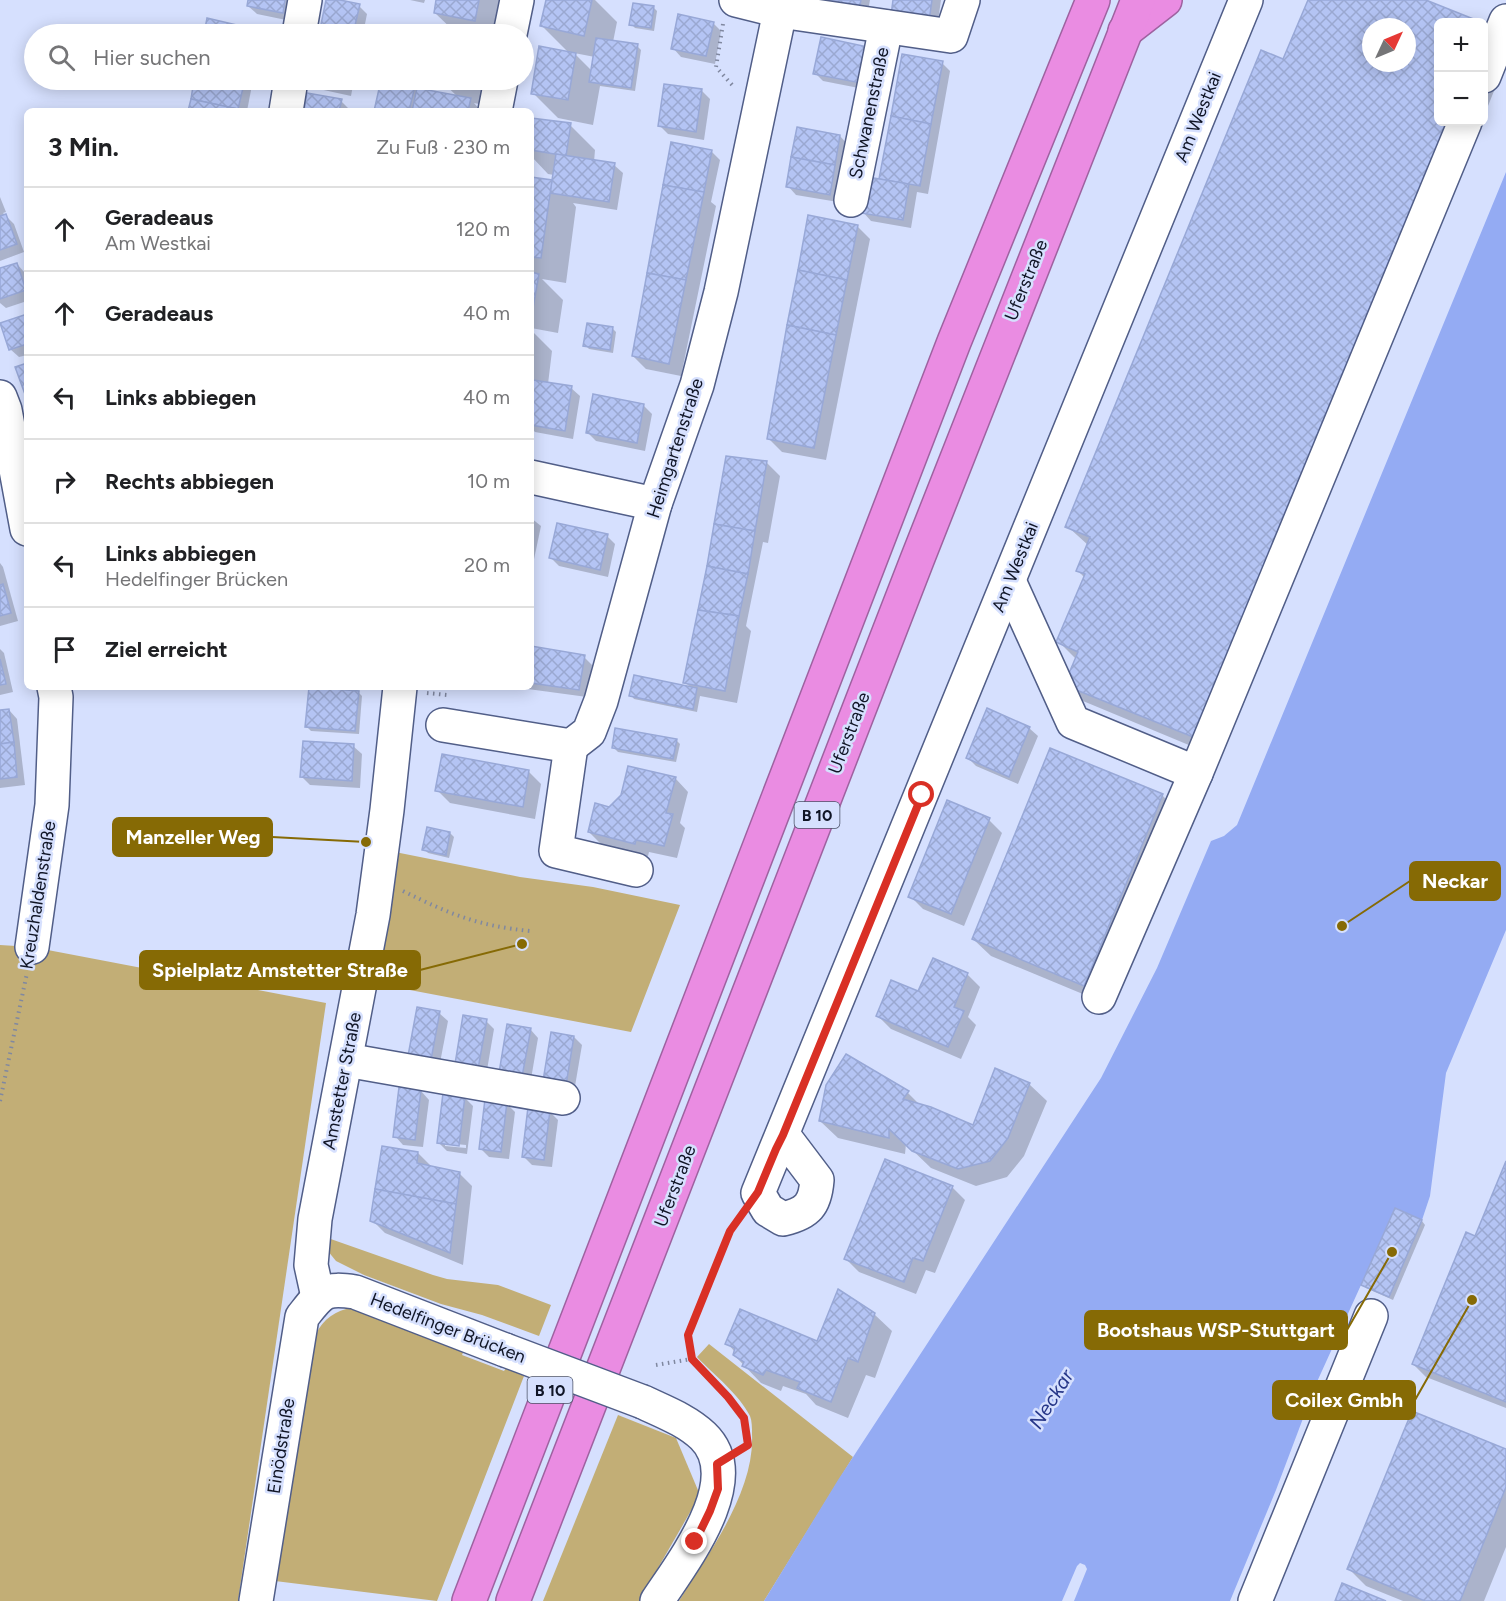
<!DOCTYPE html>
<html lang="de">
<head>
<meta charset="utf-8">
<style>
	body { margin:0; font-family:Figtree,sans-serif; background:#f6f6f6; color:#202124 }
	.controls { position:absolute; right:18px; top:18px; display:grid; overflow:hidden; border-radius:9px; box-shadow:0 3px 15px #0003 }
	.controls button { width:54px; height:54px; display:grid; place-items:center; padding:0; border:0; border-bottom:2px solid #e0e0e0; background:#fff; color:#202124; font:30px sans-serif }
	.compass { position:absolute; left:1362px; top:18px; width:54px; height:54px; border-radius:50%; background:#fff; box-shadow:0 3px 15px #0003; rotate:46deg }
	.stop { position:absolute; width:18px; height:18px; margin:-14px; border:4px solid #d93025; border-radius:50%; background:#fff }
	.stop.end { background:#d93025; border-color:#fff; box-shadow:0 2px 6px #0008 }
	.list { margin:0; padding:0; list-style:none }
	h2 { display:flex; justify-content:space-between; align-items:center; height:78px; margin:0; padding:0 24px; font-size:26px }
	h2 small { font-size:20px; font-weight:400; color:#757577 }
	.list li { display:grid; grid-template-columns:39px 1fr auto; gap:18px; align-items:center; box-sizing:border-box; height:84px; padding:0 24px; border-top:2px solid #e0e0e0 }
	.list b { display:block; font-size:22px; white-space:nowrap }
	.list p { margin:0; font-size:20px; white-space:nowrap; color:#757577 }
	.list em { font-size:20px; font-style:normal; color:#757577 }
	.icon { flex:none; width:33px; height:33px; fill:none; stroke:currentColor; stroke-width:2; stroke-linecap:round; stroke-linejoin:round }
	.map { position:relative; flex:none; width:1506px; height:1601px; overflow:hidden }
	.search { position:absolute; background:#fff; box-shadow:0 3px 15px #0003; left:24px; top:24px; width:510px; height:66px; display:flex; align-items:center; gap:15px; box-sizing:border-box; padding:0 21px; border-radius:33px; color:#757577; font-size:22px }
	.panel { position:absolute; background:#fff; box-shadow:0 3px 15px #0003; left:24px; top:108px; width:510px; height:582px; border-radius:9px }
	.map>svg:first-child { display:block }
	.green { fill:#c2ae76 }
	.water { fill:#94abf3 }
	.shadow { fill:#0003; fill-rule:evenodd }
	.building { fill:url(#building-cross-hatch); stroke:#98a8d7; stroke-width:1.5; fill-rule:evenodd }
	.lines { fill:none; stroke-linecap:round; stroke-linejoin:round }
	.minor-casing { stroke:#515e88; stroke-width:36 }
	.highway-casing { stroke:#9e62a0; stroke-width:36 }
	.path { stroke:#8088a0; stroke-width:4; stroke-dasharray:1.5 4.5; stroke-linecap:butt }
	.minor { stroke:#fff; stroke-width:33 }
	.highway { stroke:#ea8ce2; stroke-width:33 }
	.minor-bridge-casing { stroke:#515e88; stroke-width:36; stroke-linecap:butt }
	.minor-bridge { stroke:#fff; stroke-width:33 }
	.route { stroke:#d93025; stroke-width:8 }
	.labels { text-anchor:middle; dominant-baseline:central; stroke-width:5; stroke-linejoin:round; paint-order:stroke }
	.shield { fill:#d6e0fe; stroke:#4b5267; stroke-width:1.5 }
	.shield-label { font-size:16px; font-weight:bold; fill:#101526 }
	.street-label { font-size:18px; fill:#101526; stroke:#d6e0fe }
	.water-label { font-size:20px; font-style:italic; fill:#273789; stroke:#d6e0fe }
	.leader { fill:none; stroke:#866a05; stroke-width:2 }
	.callout-dot { fill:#866a05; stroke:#d6e0fe; stroke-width:2 }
	.callout { fill:#866a05; stroke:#866a05; stroke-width:2 }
	.callout-label { font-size:20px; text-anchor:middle; font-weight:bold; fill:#fff }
</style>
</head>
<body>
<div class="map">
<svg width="1506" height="1601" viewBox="0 0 1506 1601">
	<defs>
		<pattern id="building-cross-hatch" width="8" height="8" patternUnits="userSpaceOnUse" patternTransform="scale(1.5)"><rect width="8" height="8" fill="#b4c4f4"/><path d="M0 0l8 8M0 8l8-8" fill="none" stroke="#9aa8d1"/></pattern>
	</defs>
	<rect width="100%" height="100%" fill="#d6e0fe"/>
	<g class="green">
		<polygon points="395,852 520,877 593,887 680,905 631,1032 373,983"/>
		<polygon points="0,945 32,947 326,1003 238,1601 0,1601"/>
		<polygon points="325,1237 433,1275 447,1279 498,1285 551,1305 539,1336 482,1315 441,1304 364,1275 336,1261 323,1245"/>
		<path d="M352 1308 466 1346 462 1355 504 1371 506 1368 524 1376 437 1601 275 1581 316 1334C323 1319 336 1310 352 1308Z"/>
		<path d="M709 1344 853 1457 764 1601H679C708 1554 755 1492 752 1434 752 1428 752 1421 750 1416 739 1394 714 1375 697 1357Z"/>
		<polygon points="618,1415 676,1438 700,1495 639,1601 543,1601"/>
	</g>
	<polygon class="water" points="1506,172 1506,930 1446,1073 1430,1196 1422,1220 1389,1297 1361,1285 1316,1384 1276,1490 1230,1601 1074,1601 1087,1569 1085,1565 1080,1563 1077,1566 1062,1601 764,1601 838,1480 1101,1078 1157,968 1211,841 1224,836 1237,825"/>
	<g class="shadow">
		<polygon points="250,0 295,0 291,21 257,14 248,6"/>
		<polygon points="328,0 359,6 367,14 363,34 322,34 321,33"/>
		<polygon points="410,0 425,0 424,3"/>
		<polygon points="438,0 508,0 502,34 457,34 435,13"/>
		<path d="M548 0H595L617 22 613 42 637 46 641 50 635 91 600 86 593 125 558 118 533 93 569 53 542 26ZM574 53 595 57 592 71Z"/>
		<polygon points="815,0 870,0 867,16"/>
		<polygon points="895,0 941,0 937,28"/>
		<path d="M1309 0H1422L1477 22H1438V122H1481L1220 758 1083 701 1066 684 1076 659 1058 641 1085 578 1077 570 1088 545 1067 526 1284 61ZM1371 27H1407V63H1371Z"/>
		<polygon points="653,7 657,11 654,31 635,28 631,24"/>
		<polygon points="208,20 253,31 257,34 205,34"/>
		<polygon points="713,23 721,31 715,64 681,57 673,48"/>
		<polygon points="1484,25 1495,30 1506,61 1484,116"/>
		<polygon points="822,39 869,90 823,81 815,73"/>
		<polygon points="942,63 950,71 928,194 917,192 911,228 871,221 863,212"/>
		<polygon points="196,80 253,80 247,111 190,111"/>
		<polygon points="311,80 354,80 351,96 319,89"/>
		<polygon points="382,80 414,88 418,91 458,97 440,80 504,80 498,108 474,103 481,111 375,111"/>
		<polygon points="702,91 710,99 704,140 668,134 660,126"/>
		<polygon points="341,101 349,109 349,111 305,111"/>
		<polygon points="531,119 570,125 595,150 594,162 614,165 623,173 617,210 573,203 576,207 566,283 542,279 563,300 558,333 531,328 531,178 553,183 554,175 548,174 531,156"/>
		<polygon points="840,136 848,145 838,202 796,195 788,186"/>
		<polygon points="711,151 720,160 711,202 716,206 681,376 646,369 633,356"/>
		<polygon points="0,197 6,212 3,213 14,224 24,252 0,261"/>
		<polygon points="857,226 870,239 826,460 782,452 769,439"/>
		<polygon points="17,264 25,273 27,279 27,301 6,308 0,303 0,270"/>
		<polygon points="27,316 27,355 19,357 10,349"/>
		<polygon points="612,328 616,332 613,353 589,349 585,345"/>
		<polygon points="531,330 552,351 548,384 571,388 580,396 573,439 535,432 531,428 531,400 534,385 531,385"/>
		<polygon points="643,405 652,414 645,451 596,441 588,433"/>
		<polygon points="727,458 767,463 780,476 768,543 763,542 746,626 751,631 737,703 700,696 697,712 634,699 631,695 691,688 685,682"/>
		<polygon points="531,518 541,526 533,564 531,563"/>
		<polygon points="607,536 615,544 608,577 559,566 551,558"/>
		<polygon points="0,563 3,567 18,621 0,626"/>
		<polygon points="531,648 584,657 592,665 587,697 513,687 531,687"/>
		<polygon points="0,649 4,653 13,692 0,695"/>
		<polygon points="358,692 362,696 359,734 311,731 307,727"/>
		<polygon points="9,710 17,719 25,785 0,788 0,711"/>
		<polygon points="1029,728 1038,736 1018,784 976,766 968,758"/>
		<polygon points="676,740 680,744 676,762 618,752 614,748"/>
		<polygon points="353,746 362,754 360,788 310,785 301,776"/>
		<polygon points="629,767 676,779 688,792 680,823 685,828 677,858 649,852 648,856 602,845 589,832 622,796"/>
		<polygon points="528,771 541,784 535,819 450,803 437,790"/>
		<polygon points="1162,795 1179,813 1102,1002 991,956 973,939"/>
		<polygon points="989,820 1002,833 964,926 923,909 910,896"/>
		<polygon points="450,833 454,837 449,858 428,853 424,849"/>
		<polygon points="967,974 980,987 968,1017 976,1025 961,1059 891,1029 878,1016"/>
		<polygon points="439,1013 448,1021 439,1068 418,1064"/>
		<polygon points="486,1021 494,1029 486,1076 465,1072"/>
		<polygon points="530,1029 538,1038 530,1085 509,1081"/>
		<polygon points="574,1037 582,1045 574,1092 553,1089"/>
		<polygon points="1029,1084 1047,1101 1024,1156 1007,1177 976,1186 931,1168 906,1144 905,1154 838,1138 820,1121 908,1093 921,1106 974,1127"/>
		<polygon points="421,1091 429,1100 423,1147 403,1145 395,1136"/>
		<path d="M464 1097 473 1106 467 1154 447 1151 438 1142ZM445 1143 466 1145V1148L445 1146Z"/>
		<polygon points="506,1103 515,1112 509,1159 489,1157 480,1148"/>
		<polygon points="549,1111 558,1120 552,1167 532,1165 523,1156"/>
		<polygon points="418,1153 431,1166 459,1173 472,1186 463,1265 385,1233 372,1220"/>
		<polygon points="1506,1165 1506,1408 1426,1377 1413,1364 1476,1238"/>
		<polygon points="952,1187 965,1200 935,1273 926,1270 916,1294 859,1272 846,1259"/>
		<polygon points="1395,1210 1422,1221 1425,1225 1393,1300 1366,1288 1363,1284"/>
		<polygon points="874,1314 892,1331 875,1378 866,1375 848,1418 816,1405 806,1394 783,1386 781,1391 761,1383 735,1356 735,1352 727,1343 817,1343"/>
		<polygon points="1506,1450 1506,1547 1484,1601 1403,1601 1366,1586 1348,1568"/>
	</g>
	<g class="building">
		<polygon points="248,0 285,0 283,13 247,6"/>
		<polygon points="326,0 340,0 360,4 353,34 319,34"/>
		<polygon points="436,0 479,0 475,21 434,13"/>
		<polygon points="546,0 592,0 584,36 540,26"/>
		<polygon points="813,0 861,0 859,9"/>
		<polygon points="893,0 932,0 929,21 891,15"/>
		<path d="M1308 0H1426L1481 22H1438V122H1457L1203 741 1064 685 1078 652 1056 642 1085 574 1076 571 1090 537 1065 527 1261 50 1283 59ZM1371 27H1407V63H1371Z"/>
		<polygon points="633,3 654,6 651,28 629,25"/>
		<polygon points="678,14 714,22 706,56 671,49"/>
		<polygon points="207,18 254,29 253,34 204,34"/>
		<polygon points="821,37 868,47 861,83 813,74"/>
		<polygon points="596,38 638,44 631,88 589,82"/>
		<polygon points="539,46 576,53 568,100 531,94"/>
		<polygon points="902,54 943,61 931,124 891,116"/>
		<polygon points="194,80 243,88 238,109 191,99"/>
		<polygon points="201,80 244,80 243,88"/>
		<polygon points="310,80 345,80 343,88 309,81"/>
		<polygon points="381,80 415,86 409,111 374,111"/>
		<polygon points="451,80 474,80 473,84"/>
		<polygon points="664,84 702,89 696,132 658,126"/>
		<polygon points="417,88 471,98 468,111 412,111"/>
		<polygon points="307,93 342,99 339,111 304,111"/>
		<polygon points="191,99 238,109 237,111 188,111"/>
		<polygon points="891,116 931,124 920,186 879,179"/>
		<polygon points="531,118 571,123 566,156 531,150"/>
		<polygon points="797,127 840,135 835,165 791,157"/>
		<polygon points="671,142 712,150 704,192 663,185"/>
		<polygon points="556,154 615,163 609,202 550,193"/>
		<polygon points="791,157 835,165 830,195 786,187"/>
		<polygon points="531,177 552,180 541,258 531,257"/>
		<polygon points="868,177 909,184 903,220 861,213"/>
		<polygon points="663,185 704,192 686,280 647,273"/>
		<polygon points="6,214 17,244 0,250 0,216"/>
		<polygon points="808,215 858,225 847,280 798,270"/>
		<polygon points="17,263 26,290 0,299 0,268"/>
		<polygon points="798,270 847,280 836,335 787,325"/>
		<polygon points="531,272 539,274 533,308 531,308"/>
		<polygon points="647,273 686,280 669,364 632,356"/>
		<polygon points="27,314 27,344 9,350 0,323"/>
		<polygon points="587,323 613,327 610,350 583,346"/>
		<polygon points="787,325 836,335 814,448 767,439"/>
		<polygon points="27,363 27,397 26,397 15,367"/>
		<polygon points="533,380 572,386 565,431 531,425 531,392"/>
		<polygon points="593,394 644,404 637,443 586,433"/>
		<polygon points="726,456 767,461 755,531 714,524"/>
		<polygon points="557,523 608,534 600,570 549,558"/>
		<polygon points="714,524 755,531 748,574 707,566"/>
		<polygon points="707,566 748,574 739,616 698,610"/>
		<polygon points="3,584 11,613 0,616 0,585"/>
		<polygon points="698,610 739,616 725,691 683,683"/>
		<polygon points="531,646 585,655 579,690 531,683"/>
		<polygon points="0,659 6,684 0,685"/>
		<polygon points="634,675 697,688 693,709 629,696"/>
		<polygon points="309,687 359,691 355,731 305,727"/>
		<polygon points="987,708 1030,727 1009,777 966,758"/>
		<polygon points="9,709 14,742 0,744 0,710"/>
		<polygon points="615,728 677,739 673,759 612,748"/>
		<polygon points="303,741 354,744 352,781 300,777"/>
		<polygon points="14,742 17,777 0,779 0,744"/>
		<polygon points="1050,748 1163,794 1084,986 972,939"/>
		<polygon points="442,754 529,770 523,807 435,791"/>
		<polygon points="628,766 676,777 666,813 673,814 664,846 636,840 635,844 588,832 595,803 609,807 621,795"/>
		<polygon points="947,800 990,818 951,914 908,897"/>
		<polygon points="427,827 450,832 446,855 422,850"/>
		<polygon points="933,958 968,973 954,1007 964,1011 948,1047 876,1016 891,980 918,991"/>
		<polygon points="417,1007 440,1011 431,1060 408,1056"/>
		<polygon points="463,1015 487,1019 478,1069 455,1064"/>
		<polygon points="507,1024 531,1028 522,1077 499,1073"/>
		<polygon points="551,1032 574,1036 566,1085 543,1081"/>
		<polygon points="846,1054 909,1091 903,1099 931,1107 973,1125 995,1068 1030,1083 1008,1138 990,1161 958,1169 912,1151 889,1129 889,1138 819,1121 826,1085"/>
		<polygon points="399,1087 421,1090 415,1140 393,1137"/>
		<polygon points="443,1093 465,1096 459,1146 437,1143"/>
		<polygon points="485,1099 507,1102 501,1152 479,1149"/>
		<polygon points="528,1107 550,1110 544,1160 522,1157"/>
		<polygon points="382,1146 418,1152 417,1163 460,1172 456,1204 375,1189"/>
		<polygon points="885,1159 953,1186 923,1261 913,1258 904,1282 844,1259"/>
		<polygon points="1506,1161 1506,1402 1412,1364 1466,1232 1475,1236"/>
		<polygon points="375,1189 456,1204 450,1253 370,1221"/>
		<polygon points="1395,1208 1422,1220 1389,1297 1361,1285"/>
		<polygon points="838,1289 875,1313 858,1362 848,1358 831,1402 797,1388 800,1382 766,1370 763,1375 742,1366 744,1362 733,1355 735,1348 725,1344 740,1309 817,1341"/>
		<polygon points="1412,1411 1506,1449 1506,1487 1460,1601 1425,1601 1347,1569"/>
		<polygon points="1342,1583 1386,1601 1335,1601"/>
	</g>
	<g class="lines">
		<g class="minor-casing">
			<g id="minor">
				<polyline points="736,0 780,11 951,36 963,0"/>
				<polyline points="299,34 305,0"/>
				<polyline points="510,34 517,0"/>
				<polyline points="1484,76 1506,21"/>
				<polyline points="286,111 291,80"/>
				<polyline points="495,111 501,80"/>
				<polyline points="851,200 886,27"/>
				<polyline points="0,397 5,410 27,529"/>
				<polyline points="531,477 655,504"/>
				<polyline points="1009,581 1073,722 1196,773"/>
				<polyline points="443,725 571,746 589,732 601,701 655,504 697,385 721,292 780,11"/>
				<polyline points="571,746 556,851 636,870"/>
				<polyline points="32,947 52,805 56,697 54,687"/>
				<polyline points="1099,997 1196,773 1465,122"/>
				<polyline points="346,1060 563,1098"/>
				<path d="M783 1135 817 1180C815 1205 808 1213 783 1219L768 1210 758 1193 1246 0"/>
				<polyline points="318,1297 311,1265 315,1219 373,915 387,810 400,687"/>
				<path d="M643 1402C664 1412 686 1420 703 1436 748 1479 682 1563 657 1601"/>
				<path d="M256 1601 302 1317C321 1293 323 1287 355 1292L505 1350"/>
				<polyline points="1255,1601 1371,1316"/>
			</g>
		</g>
		<g class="highway-casing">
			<g id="highway">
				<polyline points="1125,31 1165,0"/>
				<polyline points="469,1601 954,342 1093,0"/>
				<polyline points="513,1601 917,560 1138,0"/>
			</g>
		</g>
		<g class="path">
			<polyline points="723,24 716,67 734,87"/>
			<polyline points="427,693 447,695"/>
			<path d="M403 891C450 914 478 926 530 931"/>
			<polyline points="0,1101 27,973"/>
			<polyline points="740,1217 730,1231 688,1335 692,1359 728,1397 744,1418 748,1445 741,1450"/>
			<polyline points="656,1365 692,1359"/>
		</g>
		<use href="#minor" class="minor"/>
		<use href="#highway" class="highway"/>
		<g class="minor-bridge-casing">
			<polyline id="minor-bridge" points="505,1350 643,1402"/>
		</g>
		<use href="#minor-bridge" class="minor-bridge"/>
	</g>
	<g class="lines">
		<polyline class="route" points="695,1542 710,1511 718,1489 717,1464 748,1445 744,1418 728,1397 692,1359 688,1335 730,1231 758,1192 776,1149 783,1135 922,795"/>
	</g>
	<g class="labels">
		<g class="shield">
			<rect x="794.5" y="802" width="45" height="26" rx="4.5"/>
			<rect x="527.5" y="1377" width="45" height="26" rx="4.5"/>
		</g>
		<g class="shield-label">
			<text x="817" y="815">B 10</text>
			<text x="550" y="1390">B 10</text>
		</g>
		<g class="street-label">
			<text transform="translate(869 113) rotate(-78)">Schwanenstraße</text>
			<text transform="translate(1198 117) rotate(-68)">Am Westkai</text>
			<text transform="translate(1026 280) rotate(-68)">Uferstraße</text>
			<text transform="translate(675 448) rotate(-72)">Heimgartenstraße</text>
			<text transform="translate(1015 567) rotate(-68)">Am Westkai</text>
			<text transform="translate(849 733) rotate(-69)">Uferstraße</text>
			<text transform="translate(38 895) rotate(-81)">Kreuzhaldenstraße</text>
			<text transform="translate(342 1081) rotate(-79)">Amstetter Straße</text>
			<text transform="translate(675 1186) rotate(-69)">Uferstraße</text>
			<text transform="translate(448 1328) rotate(21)">Hedelfinger Brücken</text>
			<text transform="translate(281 1446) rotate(-81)">Einödstraße</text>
		</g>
		<g class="water-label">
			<text transform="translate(1051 1399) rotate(-58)">Neckar</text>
		</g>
	</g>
	<path class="leader" d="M366 842L272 837M1342 926L1410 881M522 944L420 970M1392 1252L1347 1330M1472 1300L1415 1400"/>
	<g class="callout-dot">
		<circle cx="366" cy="842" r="6"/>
		<circle cx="1342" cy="926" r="6"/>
		<circle cx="522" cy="944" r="6"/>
		<circle cx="1392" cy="1252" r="6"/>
		<circle cx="1472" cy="1300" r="6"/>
	</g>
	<g class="callout">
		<rect x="113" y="818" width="159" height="38" rx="6"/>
		<rect x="1410" y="862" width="90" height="38" rx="6"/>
		<rect x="140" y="951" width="280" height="38" rx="6"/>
		<rect x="1085" y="1311" width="262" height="38" rx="6"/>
		<rect x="1273" y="1381" width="142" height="38" rx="6"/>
	</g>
	<g class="callout-label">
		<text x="193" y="844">Manzeller Weg</text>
		<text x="1455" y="888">Neckar</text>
		<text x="280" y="977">Spielplatz Amstetter Straße</text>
		<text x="1216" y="1337">Bootshaus WSP-Stuttgart</text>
		<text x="1344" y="1407">Coilex Gmbh</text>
	</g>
</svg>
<div class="controls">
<button>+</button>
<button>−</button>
</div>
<svg class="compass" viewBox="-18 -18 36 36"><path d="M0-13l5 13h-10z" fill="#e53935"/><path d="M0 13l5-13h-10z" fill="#757577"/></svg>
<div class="stop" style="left:922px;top:795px"></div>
<div class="stop end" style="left:695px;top:1542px"></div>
<div class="search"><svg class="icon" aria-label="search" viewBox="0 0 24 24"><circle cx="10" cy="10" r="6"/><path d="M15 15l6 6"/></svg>Hier suchen</div>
<section class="panel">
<h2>3 Min.<small>Zu Fuß · 230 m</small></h2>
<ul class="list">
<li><svg class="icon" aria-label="ahead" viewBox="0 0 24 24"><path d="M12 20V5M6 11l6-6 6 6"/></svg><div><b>Geradeaus</b><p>Am Westkai</p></div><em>120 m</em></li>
<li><svg class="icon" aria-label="ahead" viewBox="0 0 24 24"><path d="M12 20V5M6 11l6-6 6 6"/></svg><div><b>Geradeaus</b></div><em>40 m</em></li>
<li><svg class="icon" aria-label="left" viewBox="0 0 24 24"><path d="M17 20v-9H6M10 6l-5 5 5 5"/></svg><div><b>Links abbiegen</b></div><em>40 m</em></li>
<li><svg class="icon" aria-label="right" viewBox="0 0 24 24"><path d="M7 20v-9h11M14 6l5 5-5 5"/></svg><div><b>Rechts abbiegen</b></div><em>10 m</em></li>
<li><svg class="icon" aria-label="left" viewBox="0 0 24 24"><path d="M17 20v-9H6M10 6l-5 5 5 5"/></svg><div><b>Links abbiegen</b><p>Hedelfinger Brücken</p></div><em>20 m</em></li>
<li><svg class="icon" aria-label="arrive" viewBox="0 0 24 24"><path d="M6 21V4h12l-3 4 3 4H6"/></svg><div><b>Ziel erreicht</b></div></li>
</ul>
</section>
</div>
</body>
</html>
